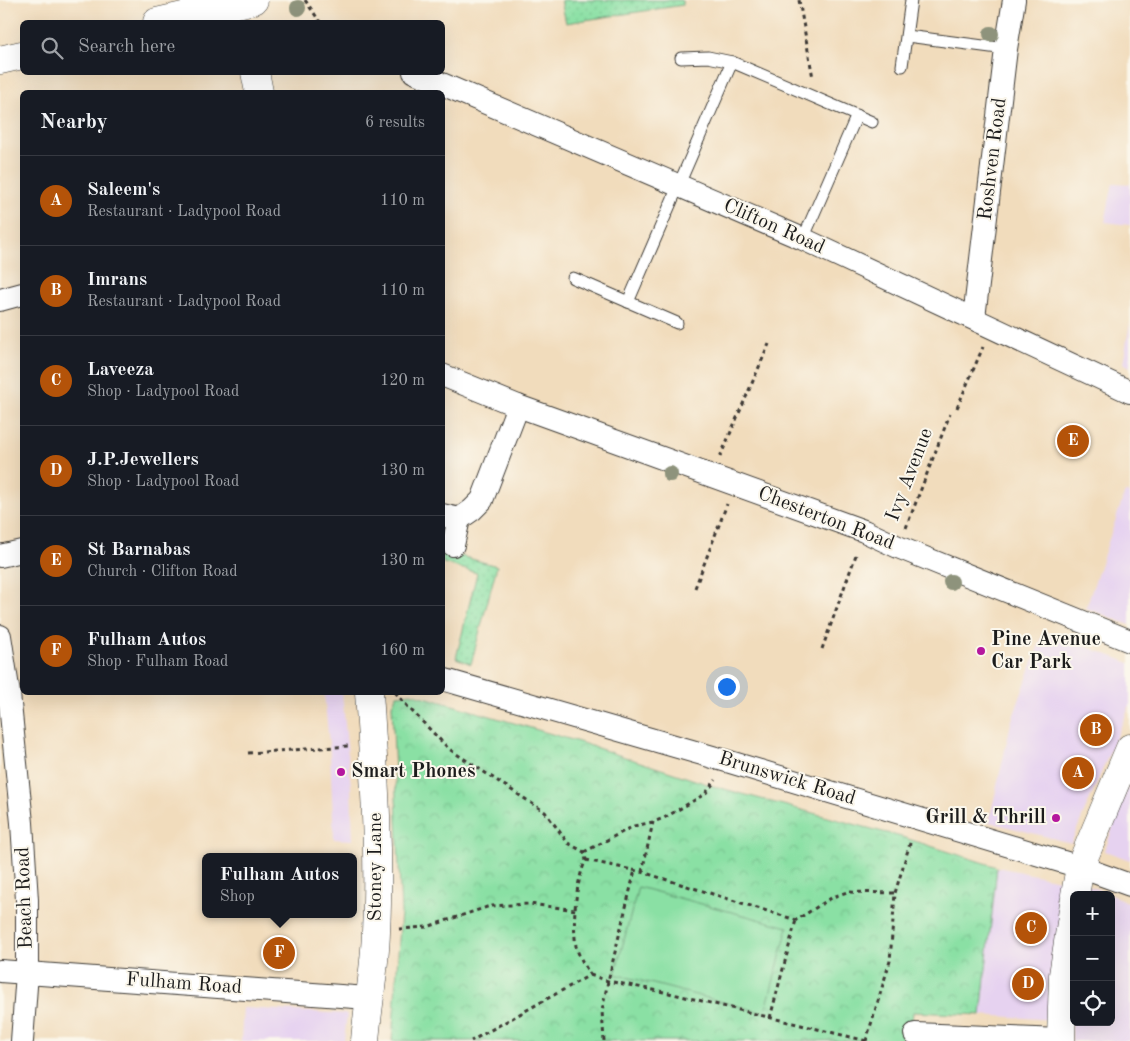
<!DOCTYPE html>
<html lang="en">
<head>
<meta charset="utf-8">
<style>
	body { margin:0; font-family:"Old Standard TT",serif; background:#20242c; color:#f1f3f6 }
	.controls { position:absolute; right:15px; bottom:15px; display:grid; overflow:hidden; border-radius:8px; box-shadow:0 5px 20px #0002 }
	.controls button { width:45px; height:45px; display:grid; place-items:center; padding:0; border:0; border-bottom:1px solid #363941; background:#171b24; color:#f1f3f6; font:25px sans-serif }
	.you { position:absolute; left:726px; top:686px; width:18px; height:18px; margin:-12px; border:4px solid #fff; border-radius:50%; background:#1a73e8; box-shadow:0 0 0 8px #1a73e833 }
	.badge { display:grid; place-items:center; width:32px; height:32px; border-radius:50%; background:#b45309; color:#fff; font-size:16px; font-weight:700 }
	.pin { position:absolute; translate:-50% -50%; border:2px solid #fff; box-shadow:0 1px 5px #0006 }
	.popup { position:absolute; left:202px; top:853px; width:155px; height:65px; box-sizing:border-box; display:grid; place-content:center; border-radius:8px; background:#171b24; filter:drop-shadow(0 1px 4px #0005); font-size:16px; white-space:nowrap; color:#9ea1a6 }
	.popup b { font-size:19px; color:#f1f3f6 }
	.popup::after { content:''; position:absolute; left:50%; top:100%; margin-left:-10px; border:10px solid transparent; border-top-color:#171b24 }
	.list { margin:0; padding:0; list-style:none }
	h2 { display:flex; justify-content:space-between; align-items:center; height:65px; margin:0; padding:0 20px; font-size:21px }
	h2 small { font-size:16px; font-weight:400; color:#9ea1a6 }
	.list li { display:grid; grid-template-columns:32px 1fr auto; gap:15px; align-items:center; box-sizing:border-box; height:90px; padding:0 20px; border-top:1px solid #363941 }
	.list b { display:block; font-size:19px; white-space:nowrap }
	.list p { margin:0; font-size:16px; white-space:nowrap; color:#9ea1a6 }
	.list em { font-size:16px; font-style:normal; color:#9ea1a6 }
	.icon { flex:none; width:28px; height:28px; fill:none; stroke:currentColor; stroke-width:2; stroke-linecap:round; stroke-linejoin:round }
	.map { position:relative; flex:none; width:1130px; height:1041px; overflow:hidden }
	.search { position:absolute; background:#171b24; box-shadow:0 5px 20px #0002; left:20px; top:20px; width:425px; height:55px; display:flex; align-items:center; gap:12px; box-sizing:border-box; padding:0 18px; border-radius:8px; color:#9ea1a6; font-size:19px }
	.panel { position:absolute; background:#171b24; box-shadow:0 5px 20px #0002; left:20px; top:90px; width:425px; height:605px; border-radius:8px }
	.map>svg:first-child { display:block }
	.built { fill:#e6d2f0 }
	.grass { fill:url(#grass-dots); stroke:#537e60 }
	.park { fill:url(#park-crowns); stroke:#537e60 }
	.pitch { fill:#8ae0a4; stroke:#537e60 }
	.lines { fill:none; stroke-linecap:round; stroke-linejoin:round }
	.service-casing { stroke:#3c3934; stroke-width:13 }
	.minor-casing { stroke:#3c3934; stroke-width:24 }
	.tertiary-casing { stroke:#3c3934; stroke-width:29 }
	.path { stroke:#3c3934; stroke-width:3; stroke-dasharray:4 4; stroke-linecap:butt }
	.service { stroke:#fff; stroke-width:11 }
	.minor { stroke:#fff; stroke-width:22 }
	.tertiary { stroke:#fff; stroke-width:28 }
	.tree { fill:#8e937b }
	.poi-dot { fill:#b5179e; stroke:#fbf7ec; stroke-width:2 }
	.labels { text-anchor:middle; dominant-baseline:central; stroke-width:4; stroke-linejoin:round; paint-order:stroke }
	.street-label { font-size:20px; fill:#1c1c1c; stroke:#fbf7ec }
	.poi-label { font-size:20px; font-weight:bold; fill:#1c1c1c; stroke:#fbf7ec; text-anchor:start }
</style>
</head>
<body>
<div class="map">
<svg width="1130" height="1041" viewBox="0 0 1130 1041">
	<defs>
		<pattern id="grass-dots" width="8" height="8" patternUnits="userSpaceOnUse" patternTransform="scale(1.25)"><rect width="8" height="8" fill="#8ae0a4"/><path d="M2 2h.1M6 6h.1" fill="none" stroke="#76c08d" stroke-width="1.8" stroke-linecap="round"/></pattern>
		<pattern id="park-crowns" width="20" height="18" patternUnits="userSpaceOnUse" patternTransform="scale(1.25)"><rect width="20" height="18" fill="#8ae0a4"/><path d="M2 6a3 3 0 1 1 6 0M12 15a3 3 0 1 1 6 0" fill="none" stroke="#76c08d"/></pattern>
	</defs>
	<rect width="100%" height="100%" fill="#fbf7ec"/>
	<filter id="ink" filterUnits="userSpaceOnUse"><feTurbulence type="fractalNoise" baseFrequency=".02" numOctaves="2"/><feDisplacementMap in="SourceGraphic" scale="10" xChannelSelector="R" yChannelSelector="G"/><feConvolveMatrix kernelMatrix="1 2 1 2 8 2 1 2 1" color-interpolation-filters="sRGB"/></filter>
	<filter id="wash" filterUnits="userSpaceOnUse"><feTurbulence type="fractalNoise" baseFrequency=".0096" numOctaves="4" result="noise"/><feDisplacementMap in="SourceGraphic" scale="20" xChannelSelector="R" yChannelSelector="G"/><feGaussianBlur stdDeviation="1.12" result="paint"/><feColorMatrix in="noise" values="0 0 0 0 0 0 0 0 0 0 0 0 0 0 0 0 0 1.4 0 .05"/><feComposite in="paint" operator="in"/></filter>
	<g filter="url(#wash)">
		<rect width="100%" height="100%" fill="#f1dcbc"/>
		<g class="built">
			<polygon points="1113,183 1130,184 1130,225 1105,222"/>
			<polygon points="1130,323 1130,367 1123,363"/>
			<polygon points="1125,492 1130,494 1130,625 1086,608"/>
			<polygon points="1044,631 1130,663 1130,705 1071,843 989,822 1011,723"/>
			<polygon points="324,693 342,693 351,787 353,840 334,839 330,753"/>
			<polygon points="1130,783 1130,860 1105,851 1118,810"/>
			<polygon points="997,867 1092,887 1111,895 1074,895 1074,1022 1111,1022 1111,895 1130,903 1130,1041 1072,1041 1072,1021 981,1015"/>
			<polygon points="243,1008 347,1014 344,1041 241,1041"/>
		</g>
		<g class="grass">
			<polygon points="561,0 682,0 683,5 566,23"/>
			<polygon points="442,551 497,566 471,664 456,658 477,573 443,563"/>
		</g>
		<polygon class="park" points="411,693 579,742 713,786 905,838 997,867 981,1015 913,1012 910,1041 392,1041 401,912 392,705 397,695"/>
		<polygon class="pitch" points="638,887 788,927 765,1013 615,974"/>
	</g>
	<g filter="url(#ink)">
		<g class="lines">
			<g class="service-casing">
				<g id="service">
					<polyline points="907,36 1006,49"/>
					<polyline points="681,58 708,57 732,62 872,122"/>
					<polyline points="902,66 911,0"/>
					<polyline points="803,239 857,115"/>
					<polyline points="573,278 677,323"/>
					<polyline points="628,302 732,62"/>
				</g>
			</g>
			<g class="minor-casing">
				<g id="minor">
					<polyline points="414,72 803,239 1130,392"/>
					<polyline points="0,300 22,294"/>
					<polyline points="974,318 1006,49 1014,0"/>
					<polyline points="442,375 518,406 864,531 898,547 1130,641"/>
					<polyline points="442,515 459,519 472,510 482,500 518,406"/>
					<polyline points="453,545 459,519"/>
					<polyline points="0,556 22,551"/>
					<polyline points="0,636 9,694 22,823 27,900 27,973 22,1041"/>
					<polyline points="442,679 730,762 1080,867 1130,885"/>
					<polyline points="0,971 368,998"/>
					<polyline points="915,1034 1061,1040"/>
				</g>
			</g>
			<g class="tertiary-casing">
				<g id="tertiary">
					<polyline points="157,22 254,0"/>
					<polyline points="0,60 22,55"/>
					<polyline points="255,72 259,92"/>
					<polyline points="1075,895 1080,867 1130,748"/>
					<path d="M365 1041C368 1004 375 968 376 932 380 852 374 772 369 692"/>
					<polyline points="1061,1041 1063,975 1074,903"/>
				</g>
			</g>
			<g class="path">
				<polyline points="305,0 320,22"/>
				<polyline points="799,0 813,78"/>
				<polyline points="957,408 983,347"/>
				<polyline points="720,457 769,344"/>
				<polyline points="906,528 950,414"/>
				<polyline points="695,588 727,504"/>
				<polyline points="822,649 857,552"/>
				<path d="M395 692 408 707 449 749 545 812 568 843 584 852 586 860C576 880 572 922 576 946 578 955 585 966 590 975L471 1041"/>
				<polyline points="248,753 349,746"/>
				<polyline points="584,852 634,826 653,822 664,818 705,794 716,780"/>
				<polyline points="586,860 642,872 796,920 833,897 847,892 895,893"/>
				<polyline points="642,872 653,822"/>
				<polyline points="399,929 427,927 490,906 530,904 576,910"/>
				<polyline points="590,975 608,981 669,993 867,1041"/>
				<polyline points="770,1018 796,920"/>
				<polyline points="604,1041 602,1011 608,981 635,870"/>
				<polyline points="866,1041 890,961 895,893 911,840"/>
			</g>
			<use href="#service" class="service"/>
			<use href="#minor" class="minor"/>
			<use href="#tertiary" class="tertiary"/>
		</g>
		<g class="tree">
			<circle cx="298" cy="8" r="8"/>
			<circle cx="991" cy="34" r="8"/>
			<circle cx="670" cy="474" r="8"/>
			<circle cx="951" cy="582" r="8"/>
		</g>
	</g>
	<g class="poi-dot">
		<circle cx="981" cy="651" r="5"/>
		<circle cx="341" cy="772" r="5"/>
		<circle cx="1056" cy="818" r="5"/>
	</g>
	<g class="labels">
		<g class="street-label">
			<text transform="translate(993 159) rotate(-83)">Roshven Road</text>
			<text transform="translate(774 227) rotate(24)">Clifton Road</text>
			<text transform="translate(910 475) rotate(-69)">Ivy Avenue</text>
			<text transform="translate(826 519) rotate(21)">Chesterton Road</text>
			<text transform="translate(787 779) rotate(17)">Brunswick Road</text>
			<text transform="translate(376 867) rotate(-90)">Stoney Lane</text>
			<text transform="translate(25 898) rotate(-92)">Beach Road</text>
			<text transform="translate(184 984) rotate(4)">Fulham Road</text>
		</g>
		<g class="poi-label">
			<text x="991" y="640">Pine Avenue<tspan x="991" dy="23">Car Park</tspan></text>
			<text x="351" y="772">Smart Phones</text>
			<text x="1046" y="818" text-anchor="end">Grill &amp; Thrill</text>
		</g>
	</g>
</svg>
<div class="controls">
<button>+</button>
<button>−</button>
<button><svg class="icon" aria-label="locate" viewBox="0 0 24 24"><circle cx="12" cy="12" r="6"/><path d="M12 2v4M12 18v4M2 12h4M18 12h4"/></svg></button>
</div>
<div class="you"></div>
<div class="pin badge" style="left:1078px;top:773px">A</div>
<div class="pin badge" style="left:1096px;top:730px">B</div>
<div class="pin badge" style="left:1031px;top:928px">C</div>
<div class="pin badge" style="left:1028px;top:984px">D</div>
<div class="pin badge" style="left:1073px;top:441px">E</div>
<div class="pin badge" style="left:279px;top:953px">F</div>
<div class="popup"><b>Fulham Autos</b>Shop</div>
<div class="search"><svg class="icon" aria-label="search" viewBox="0 0 24 24"><circle cx="10" cy="10" r="6"/><path d="M15 15l6 6"/></svg>Search here</div>
<section class="panel">
<h2>Nearby<small>6 results</small></h2>
<ul class="list">
<li><span class="badge">A</span><div><b>Saleem's</b><p>Restaurant · Ladypool Road</p></div><em>110 m</em></li>
<li><span class="badge">B</span><div><b>Imrans</b><p>Restaurant · Ladypool Road</p></div><em>110 m</em></li>
<li><span class="badge">C</span><div><b>Laveeza</b><p>Shop · Ladypool Road</p></div><em>120 m</em></li>
<li><span class="badge">D</span><div><b>J.P.Jewellers</b><p>Shop · Ladypool Road</p></div><em>130 m</em></li>
<li><span class="badge">E</span><div><b>St Barnabas</b><p>Church · Clifton Road</p></div><em>130 m</em></li>
<li><span class="badge">F</span><div><b>Fulham Autos</b><p>Shop · Fulham Road</p></div><em>160 m</em></li>
</ul>
</section>
</div>
</body>
</html>
